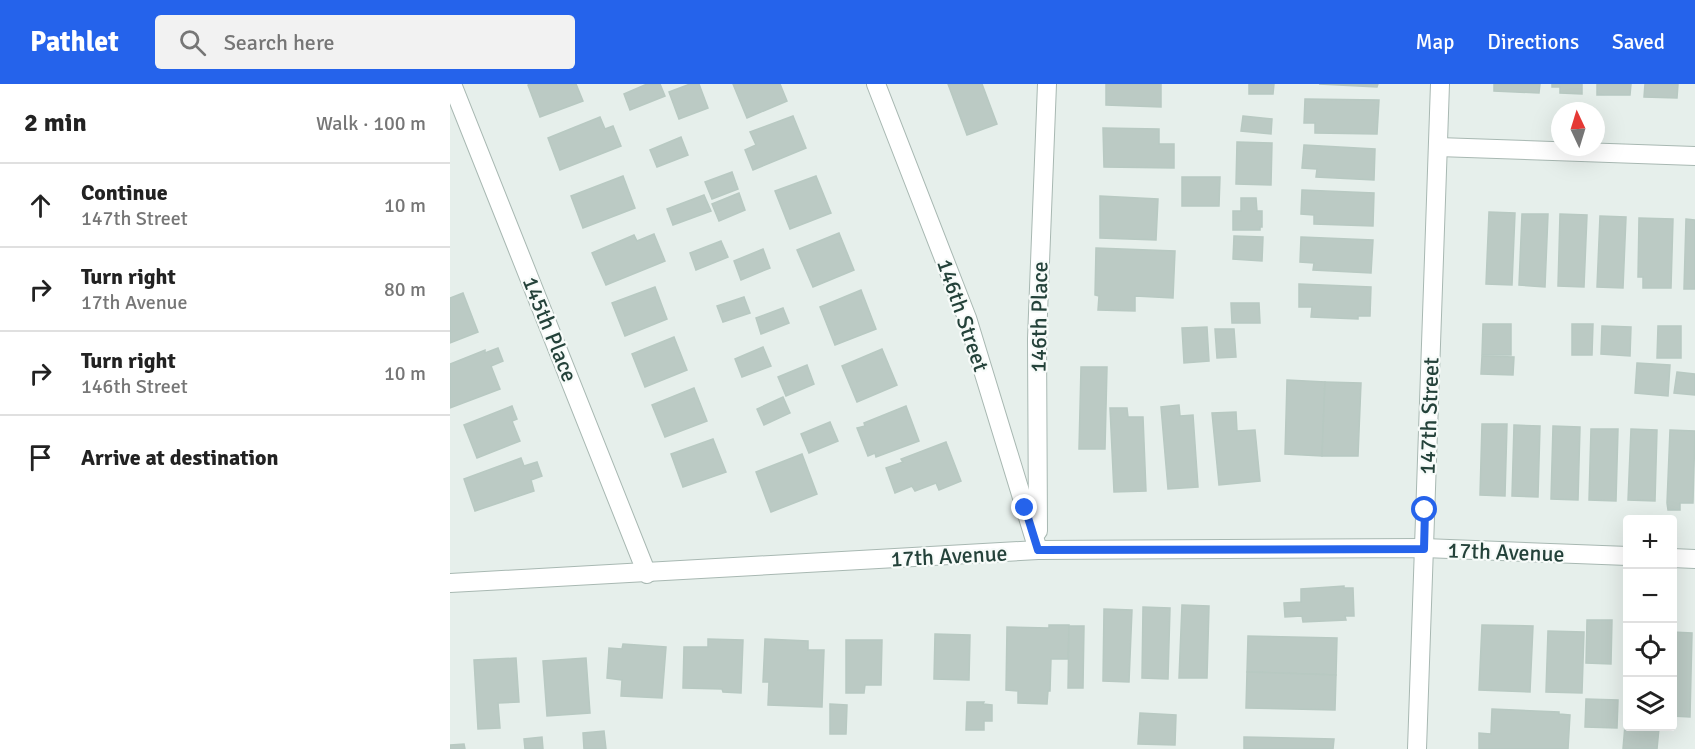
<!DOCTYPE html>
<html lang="en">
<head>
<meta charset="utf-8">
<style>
	body { margin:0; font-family:Signika,sans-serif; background:#f2f2f2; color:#222 }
	.controls { position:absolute; right:18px; bottom:18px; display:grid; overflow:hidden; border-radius:6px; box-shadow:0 6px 24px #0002 }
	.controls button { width:54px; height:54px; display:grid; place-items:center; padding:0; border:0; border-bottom:2px solid #e0e0e0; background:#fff; color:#222; font:30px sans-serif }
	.compass { position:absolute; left:1101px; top:18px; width:54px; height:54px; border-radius:50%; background:#fff; box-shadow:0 6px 24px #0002; rotate:356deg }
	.stop { position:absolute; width:18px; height:18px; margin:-14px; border:4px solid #2563eb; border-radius:50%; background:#fff }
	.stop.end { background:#2563eb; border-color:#fff; box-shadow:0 2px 6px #0008 }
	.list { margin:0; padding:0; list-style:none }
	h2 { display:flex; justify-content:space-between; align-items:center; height:78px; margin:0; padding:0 24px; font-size:26px }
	h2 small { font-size:20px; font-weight:400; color:#767676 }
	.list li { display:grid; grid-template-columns:39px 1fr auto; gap:18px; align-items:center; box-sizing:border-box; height:84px; padding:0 24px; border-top:2px solid #e0e0e0 }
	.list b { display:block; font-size:22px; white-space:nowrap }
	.list p { margin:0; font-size:20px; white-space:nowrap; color:#767676 }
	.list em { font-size:20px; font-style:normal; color:#767676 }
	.icon { flex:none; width:33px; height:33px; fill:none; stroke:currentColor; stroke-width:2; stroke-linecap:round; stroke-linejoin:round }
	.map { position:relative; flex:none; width:1245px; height:665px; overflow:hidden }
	header { display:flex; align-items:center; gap:36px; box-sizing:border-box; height:84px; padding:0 30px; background:#2563eb; color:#fff }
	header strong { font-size:28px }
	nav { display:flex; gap:33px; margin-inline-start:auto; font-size:21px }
	.search { width:420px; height:54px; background:#f2f2f2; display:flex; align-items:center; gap:15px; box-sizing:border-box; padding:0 21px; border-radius:6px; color:#767676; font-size:22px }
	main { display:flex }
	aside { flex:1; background:#fff }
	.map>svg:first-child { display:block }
	.building { fill:#bbcac4; stroke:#b8c9c2; stroke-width:1.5 }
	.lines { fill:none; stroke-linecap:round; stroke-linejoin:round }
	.street-casing { stroke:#a8b8b2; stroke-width:20 }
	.street { stroke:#fff; stroke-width:18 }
	.route { stroke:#2563eb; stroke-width:8 }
	.labels { text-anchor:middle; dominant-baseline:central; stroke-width:4.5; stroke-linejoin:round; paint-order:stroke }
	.street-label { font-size:22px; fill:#24423a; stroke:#f7fbf9 }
</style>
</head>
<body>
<header>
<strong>Pathlet</strong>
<div class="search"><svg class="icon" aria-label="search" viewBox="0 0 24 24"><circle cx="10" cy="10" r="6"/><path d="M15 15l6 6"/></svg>Search here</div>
<nav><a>Map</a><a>Directions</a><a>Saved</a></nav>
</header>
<main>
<aside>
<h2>2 min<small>Walk · 100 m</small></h2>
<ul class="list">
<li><svg class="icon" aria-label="ahead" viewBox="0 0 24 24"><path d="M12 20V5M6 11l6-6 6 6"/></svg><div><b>Continue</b><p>147th Street</p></div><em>10 m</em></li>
<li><svg class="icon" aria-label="right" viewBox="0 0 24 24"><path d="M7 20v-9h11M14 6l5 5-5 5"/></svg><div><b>Turn right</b><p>17th Avenue</p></div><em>80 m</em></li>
<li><svg class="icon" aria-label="right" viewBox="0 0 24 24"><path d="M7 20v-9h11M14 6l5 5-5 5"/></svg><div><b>Turn right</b><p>146th Street</p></div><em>10 m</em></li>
<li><svg class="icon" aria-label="arrive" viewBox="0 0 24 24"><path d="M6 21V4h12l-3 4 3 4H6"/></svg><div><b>Arrive at destination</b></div></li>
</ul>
</aside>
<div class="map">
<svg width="1245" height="665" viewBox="0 0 1245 665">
	<rect width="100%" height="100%" fill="#e6efeb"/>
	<g class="building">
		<polygon points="80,0 126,0 133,17 90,33 78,1"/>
		<polygon points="197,0 210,0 215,12 180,26 174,10"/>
		<polygon points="240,0 249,0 258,24 229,35 219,8"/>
		<polygon points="283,0 330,0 337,17 297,34"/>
		<polygon points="498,0 532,0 547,40 517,51"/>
		<polygon points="656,0 711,0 711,23 656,21"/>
		<polygon points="799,0 824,0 823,10 799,10"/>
		<polygon points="869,0 928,0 927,3"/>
		<polygon points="1044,0 1090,0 1089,9 1044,7"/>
		<polygon points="1102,0 1132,0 1132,10 1110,9 1110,3 1102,3"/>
		<polygon points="1147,0 1181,0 1180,11 1147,11"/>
		<polygon points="1195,0 1228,0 1227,14 1194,13"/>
		<polygon points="855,15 929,16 927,50 865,49 865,39 854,39"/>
		<polygon points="343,32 356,64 303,86 295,66 306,61 300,48"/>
		<polygon points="793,32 822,35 821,50 791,47"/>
		<polygon points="150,33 155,45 163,42 171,62 110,86 98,54"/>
		<polygon points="653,44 709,45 709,60 724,60 724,84 654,83"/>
		<polygon points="231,53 238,71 207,83 200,66"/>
		<polygon points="787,58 822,59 821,101 786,100"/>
		<polygon points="854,61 925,65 924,96 866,93 867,85 852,84"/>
		<polygon points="282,88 288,105 262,115 255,98"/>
		<polygon points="173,92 185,124 133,144 121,112"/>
		<polygon points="366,92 381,129 340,145 325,107"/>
		<polygon points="732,93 770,93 769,122 732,122"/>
		<polygon points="852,106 924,109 923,142 864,140 864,131 851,130"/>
		<polygon points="289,109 295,126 269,137 262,120"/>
		<polygon points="254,111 261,127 223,141 217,125"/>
		<polygon points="650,112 708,115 706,156 650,154"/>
		<polygon points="791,114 806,114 807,127 812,127 812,143 810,143 810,146 783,146 783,127 791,127"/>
		<polygon points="1039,128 1065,129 1062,201 1036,200"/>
		<polygon points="1072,130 1098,130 1095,203 1069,201"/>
		<polygon points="1110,130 1137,131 1134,203 1108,202"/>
		<polygon points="1150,132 1176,133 1173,204 1147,203"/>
		<polygon points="1189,134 1223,135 1221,204 1193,204 1193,193 1188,193"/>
		<polygon points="1236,135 1245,136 1245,205 1234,205"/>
		<polygon points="389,149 404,186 363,203 347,166"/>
		<polygon points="204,150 215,177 156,201 142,169 184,151 187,157"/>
		<polygon points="784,152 813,153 812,177 783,175"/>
		<polygon points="851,153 923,156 921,189 863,186 864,179 850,178"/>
		<polygon points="271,157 278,173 246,186 240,169"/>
		<polygon points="646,164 725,167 723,214 685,212 685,227 648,226 649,212 645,211"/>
		<polygon points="313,165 320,184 291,196 284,177"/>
		<polygon points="849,200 921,203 920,232 908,232 908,235 861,233 862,223 849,223"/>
		<polygon points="205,203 217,235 175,252 162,219"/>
		<polygon points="411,206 426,245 385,261 370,223"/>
		<polygon points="13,209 28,248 0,259 0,214"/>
		<polygon points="294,213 300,229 273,238 267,222"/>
		<polygon points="781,219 809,219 810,239 782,239"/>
		<polygon points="333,224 339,239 311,250 306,234"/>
		<polygon points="1033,240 1061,240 1061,271 1032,271"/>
		<polygon points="1122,240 1143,240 1142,271 1122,271"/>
		<polygon points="1152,242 1181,243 1180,272 1151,270"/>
		<polygon points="1208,242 1231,242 1231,274 1207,274"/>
		<polygon points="757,243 759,277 734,279 732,244"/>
		<polygon points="765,245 784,245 786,273 767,274"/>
		<polygon points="224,253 237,286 195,303 182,270"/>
		<polygon points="313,263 321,282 292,293 285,275"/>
		<polygon points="48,264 53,277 41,282 50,305 0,324 0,280 35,266 35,269"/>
		<polygon points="432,265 447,301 407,318 392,282"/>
		<polygon points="1032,272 1064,273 1063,291 1031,290"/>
		<polygon points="1187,279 1220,281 1218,312 1185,309"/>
		<polygon points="357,281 364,300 336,312 328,293"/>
		<polygon points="631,283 657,283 655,365 629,365"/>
		<polygon points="1227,288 1245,290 1245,311 1224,309"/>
		<polygon points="837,296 875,298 872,372 835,370"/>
		<polygon points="875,298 911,299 908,372 872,372"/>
		<polygon points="244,304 257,337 215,353 202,321"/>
		<polygon points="333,313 340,329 314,341 307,325"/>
		<polygon points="729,321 730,332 743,331 748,403 718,405 711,323"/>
		<polygon points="62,322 67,335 62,337 70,357 27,374 14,341"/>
		<polygon points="456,322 469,357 426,373 425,369 418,372 407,344 415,342 414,339"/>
		<polygon points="660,324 677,324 678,333 693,333 696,407 664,408"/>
		<polygon points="786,328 787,347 805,346 810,397 769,401 762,329"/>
		<polygon points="380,338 388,357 359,369 351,350"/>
		<polygon points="1032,340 1057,340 1055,412 1030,411"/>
		<polygon points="1064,341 1090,342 1088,413 1062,412"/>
		<polygon points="1103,342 1130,343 1128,416 1101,415"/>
		<polygon points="1141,345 1168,345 1166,417 1139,416"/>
		<polygon points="1181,345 1207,346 1205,417 1178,416"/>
		<polygon points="1220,346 1245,347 1243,419 1230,419 1230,426 1218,426 1217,419"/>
		<polygon points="263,355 276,388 233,403 221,370"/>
		<polygon points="496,358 511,397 489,406 486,399 465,407 462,402 445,409 436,384 453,378 451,375"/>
		<polygon points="352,370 367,410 321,428 306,388"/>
		<polygon points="71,374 74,382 87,378 92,392 81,396 84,407 25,427 14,395"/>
		<polygon points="894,502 894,504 903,504 904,532 895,532 896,536 853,538 852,532 835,533 834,519 851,518 851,505"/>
		<polygon points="732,521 759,522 757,594 729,594"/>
		<polygon points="693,523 720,524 718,595 692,594"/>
		<polygon points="654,525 682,526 679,598 653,597"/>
		<polygon points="1137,536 1162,536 1161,580 1136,579"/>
		<polygon points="599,541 619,541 618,575 601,575 600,607 598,607 597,620 568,619 568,607 556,606 557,543 599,544"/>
		<polygon points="1032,541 1083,542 1080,608 1029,606"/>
		<polygon points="619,542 634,542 633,604 618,604"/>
		<polygon points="1098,547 1134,548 1132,609 1096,608"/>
		<polygon points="1222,548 1242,549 1240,633 1222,632"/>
		<polygon points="485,550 520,551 519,596 484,595"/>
		<polygon points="798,552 887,554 886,591 797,588"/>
		<polygon points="258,555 293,556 291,609 273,608 272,605 233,604 234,563 258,563"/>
		<polygon points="315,555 358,557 358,566 374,566 372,623 318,621 319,598 313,598"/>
		<polygon points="396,556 432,556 431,601 415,601 414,609 396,609"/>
		<polygon points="173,560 216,563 212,614 171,612 172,596 157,594 159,564 172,565"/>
		<polygon points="66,574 69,618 48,619 50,644 28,645 24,576"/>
		<polygon points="136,574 140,629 97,632 93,577"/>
		<polygon points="797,588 886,591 885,626 796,624"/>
		<polygon points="1136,615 1168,616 1167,644 1135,643"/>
		<polygon points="517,618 534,618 533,620 542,621 542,637 534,637 534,646 516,646"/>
		<polygon points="380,620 397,621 396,650 380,650"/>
		<polygon points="1042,625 1109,628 1109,630 1120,631 1118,665 1029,665 1029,649 1041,650"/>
		<polygon points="690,629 726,631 725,661 688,660"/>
		<polygon points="1175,641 1209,644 1207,665 1173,665"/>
		<polygon points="154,647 156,665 134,665 133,649"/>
		<polygon points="92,653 93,665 75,665 74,655"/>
		<polygon points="794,653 884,655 883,665 794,665"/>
		<polygon points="14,660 15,665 0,665 0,661"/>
	</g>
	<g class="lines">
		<g class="street-casing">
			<g id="street">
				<polyline points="2,0 197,490"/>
				<polyline points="426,0 517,234 588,466"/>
				<polyline points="988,63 1245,72"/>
				<polyline points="588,447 587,255 597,0"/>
				<polyline points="1222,474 1245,475"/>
				<polyline points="0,499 588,466 974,464 1178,472"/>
				<polyline points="967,665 990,0"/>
			</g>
		</g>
		<use href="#street" class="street"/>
	</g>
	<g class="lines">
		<polyline class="route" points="575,424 588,466 974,465 975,426"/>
	</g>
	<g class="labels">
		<g class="street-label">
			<text transform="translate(513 231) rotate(71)">146th Street</text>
			<text transform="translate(589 233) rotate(-89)">146th Place</text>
			<text transform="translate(100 245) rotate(68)">145th Place</text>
			<text transform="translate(979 332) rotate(-88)">147th Street</text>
			<text transform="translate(1056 468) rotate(2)">17th Avenue</text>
			<text transform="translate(499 472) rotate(-3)">17th Avenue</text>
		</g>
	</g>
</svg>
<div class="controls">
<button>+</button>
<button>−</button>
<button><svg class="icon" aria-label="locate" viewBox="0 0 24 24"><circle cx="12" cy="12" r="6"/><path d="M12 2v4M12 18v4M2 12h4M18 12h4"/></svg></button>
<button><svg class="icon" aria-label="layers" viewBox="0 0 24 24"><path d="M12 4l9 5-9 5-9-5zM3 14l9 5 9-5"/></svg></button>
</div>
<svg class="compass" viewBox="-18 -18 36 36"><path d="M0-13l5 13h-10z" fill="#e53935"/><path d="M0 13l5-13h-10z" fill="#767676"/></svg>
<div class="stop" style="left:975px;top:426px"></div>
<div class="stop end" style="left:575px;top:424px"></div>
</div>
</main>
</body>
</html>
